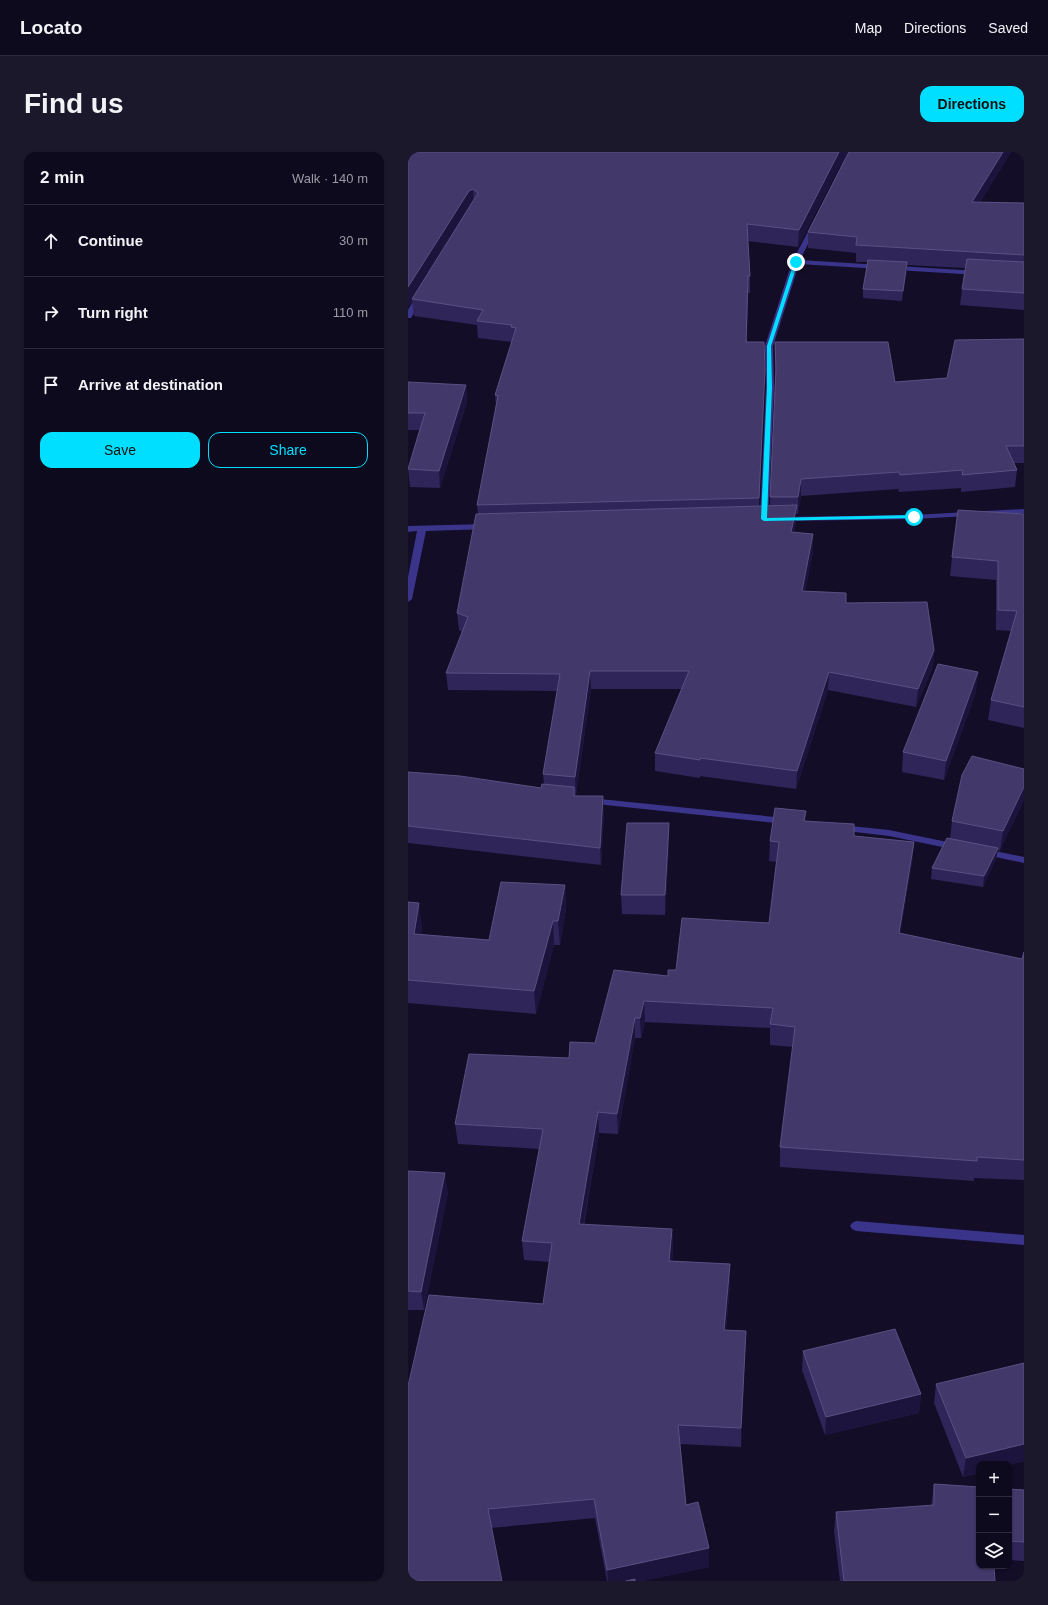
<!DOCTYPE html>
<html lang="en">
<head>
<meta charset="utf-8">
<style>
	body { margin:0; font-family:Helvetica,sans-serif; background:#1c182b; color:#f1f3f6 }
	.controls { position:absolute; right:12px; bottom:12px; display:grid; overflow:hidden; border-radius:8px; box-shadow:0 1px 3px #0004 }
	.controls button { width:36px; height:36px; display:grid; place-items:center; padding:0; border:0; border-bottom:1px solid #2e2b3c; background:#0e0a1e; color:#f1f3f6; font:20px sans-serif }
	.stop { position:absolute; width:12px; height:12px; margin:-9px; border:3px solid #00dfff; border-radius:50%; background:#fff }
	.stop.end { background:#00dfff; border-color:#fff; box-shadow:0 1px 4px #0008 }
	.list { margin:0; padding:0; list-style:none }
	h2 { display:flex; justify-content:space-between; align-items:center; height:52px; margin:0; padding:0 16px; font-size:17px }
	h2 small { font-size:13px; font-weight:400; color:#9b9aa4 }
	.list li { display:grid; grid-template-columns:26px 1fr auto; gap:12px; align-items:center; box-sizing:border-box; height:72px; padding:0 16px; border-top:1px solid #2e2b3c }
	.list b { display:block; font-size:15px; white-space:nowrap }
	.list em { font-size:13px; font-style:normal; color:#9b9aa4 }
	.actions { display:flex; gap:8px; padding:12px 16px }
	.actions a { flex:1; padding:9px 0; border:1px solid #00dfff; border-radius:12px; text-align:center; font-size:14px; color:#00dfff }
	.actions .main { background:#00dfff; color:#111 }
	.icon { flex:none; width:22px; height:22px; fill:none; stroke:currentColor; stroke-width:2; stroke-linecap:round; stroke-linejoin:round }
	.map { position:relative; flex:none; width:616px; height:1429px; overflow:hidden; border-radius:12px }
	header { display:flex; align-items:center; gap:24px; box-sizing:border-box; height:56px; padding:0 20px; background:#0e0a1e; border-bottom:1px solid #2e2b3c }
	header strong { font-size:19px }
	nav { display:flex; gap:22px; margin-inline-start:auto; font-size:14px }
	.intro { display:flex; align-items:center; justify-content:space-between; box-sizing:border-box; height:96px; padding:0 24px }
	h1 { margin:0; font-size:28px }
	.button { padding:10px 18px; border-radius:12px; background:#00dfff; color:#111; font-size:14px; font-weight:700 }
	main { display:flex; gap:24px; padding:0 24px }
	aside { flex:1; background:#0e0a1e; border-radius:12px; box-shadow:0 1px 3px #0004 }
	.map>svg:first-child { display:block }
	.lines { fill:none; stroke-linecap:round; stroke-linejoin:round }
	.street { fill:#3a358b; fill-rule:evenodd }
	.wall { fill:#302558 }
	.shaded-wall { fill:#1d143d }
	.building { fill:#42386a; stroke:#5a5081 }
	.route { fill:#00dfff }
</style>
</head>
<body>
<header>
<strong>Locato</strong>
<nav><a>Map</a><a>Directions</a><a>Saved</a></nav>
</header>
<div class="intro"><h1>Find us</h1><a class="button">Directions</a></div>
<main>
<aside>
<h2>2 min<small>Walk · 140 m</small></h2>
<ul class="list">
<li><svg class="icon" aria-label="ahead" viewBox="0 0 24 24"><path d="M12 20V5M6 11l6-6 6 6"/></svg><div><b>Continue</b></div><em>30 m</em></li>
<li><svg class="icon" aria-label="right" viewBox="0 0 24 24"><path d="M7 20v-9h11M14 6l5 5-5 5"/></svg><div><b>Turn right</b></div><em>110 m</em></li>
<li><svg class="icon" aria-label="arrive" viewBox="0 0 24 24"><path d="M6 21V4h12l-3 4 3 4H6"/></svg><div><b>Arrive at destination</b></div></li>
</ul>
<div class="actions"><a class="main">Save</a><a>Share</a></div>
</aside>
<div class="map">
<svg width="616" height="1429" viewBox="0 0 616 1429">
	<rect width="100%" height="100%" fill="#130d28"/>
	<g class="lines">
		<g class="street">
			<polygon points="406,72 409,74 392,108 570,119 574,121 570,123 391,112 365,194 366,235 360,367 356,369 352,367 358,235 357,194 384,110 403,74"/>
			<polygon points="9,142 16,144 3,166 0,166 0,158"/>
			<polygon points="616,357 616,361 506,367 376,369 372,367 376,365 506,363"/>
			<polygon points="78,372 82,375 81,377 18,379 4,447 0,450 0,425 9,379 0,380 0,374"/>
			<polygon points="182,646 377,666 382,669 377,672 179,651 177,649 179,647"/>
			<polygon points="433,673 481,678 549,692 554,695 549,698 481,684 430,678 428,676 430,674"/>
			<polygon points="577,697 616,705 616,711 573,702 572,700"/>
			<polygon points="448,1069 616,1083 616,1093 448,1079 444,1077 442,1074 444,1071"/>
		</g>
	</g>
	<g class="wall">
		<polygon points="0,0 603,0 572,50 616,51 616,158 552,153 554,137 557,116 499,113 494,149 455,146 455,137 460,110 448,110 448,101 400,96 400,80 437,6 431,15 390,95 340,89 342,124 342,141 340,141 339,190 357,218 351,354 362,353 367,229 367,190 487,230 539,226 616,187 616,311 606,311 609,318 607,335 553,340 553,336 491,340 490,337 393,344 390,362 388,362 388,370 386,381 405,400 397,439 438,451 526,498 525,515 508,555 420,538 388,637 292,624 292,626 247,619 247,601 274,537 183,537 168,643 166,643 166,644 196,661 193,713 0,691 0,620 133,636 136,632 135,622 149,539 40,538 38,521 54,480 51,478 49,461 70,362 69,353 88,254 87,243 104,190 70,186 69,173 6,164 4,149 0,155"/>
		<polygon points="0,230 58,233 59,250 32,336 2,335 0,317 11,278 0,278"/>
		<polygon points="616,362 616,576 580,568 583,548 603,479 588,478 588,428 542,424 544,405"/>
		<polygon points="568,540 536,628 494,620 495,600"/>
		<polygon points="616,617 592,699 590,698 588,707 575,735 523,727 524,716 542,687 544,669"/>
		<polygon points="398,659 397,669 446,684 506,690 504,710 492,781 614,807 616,800 616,1028 566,1026 566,1029 372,1015 372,995 385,895 362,893 362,876 237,870 233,886 227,886 210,982 191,981 176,1073 264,1077 265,1097 264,1109 322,1112 322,1132 318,1178 337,1199 333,1295 272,1292 278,1353 301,1415 234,1429 199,1429 187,1366 83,1376 0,1429 135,1152 141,1110 116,1108 114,1089 131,997 50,992 47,972 187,891 260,824 268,818 361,771 368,710 361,709 362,689"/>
		<polygon points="261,671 261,691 257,763 214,762 213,743"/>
		<polygon points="157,733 158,757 152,793 146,793 128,862 0,851 0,750 14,774 13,782 81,788"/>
		<polygon points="0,1019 40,1040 16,1158 0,1158"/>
		<polygon points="395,1199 513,1242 511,1261 417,1283 394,1218"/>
		<polygon points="528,1232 616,1309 601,1313 601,1312 571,1312 571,1321 555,1325 526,1251"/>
		<polygon points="526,1332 587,1429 432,1429 426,1379 428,1360 523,1354"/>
		<polygon points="601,1337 616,1338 616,1409 601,1408"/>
	</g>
	<g class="shaded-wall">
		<polygon points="431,0 442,0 431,15 390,95 391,78"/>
		<polygon points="595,0 603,0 562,66 564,50"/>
		<polygon points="65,37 66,53 4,147 4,149 0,155 0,135 61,39"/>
		<polygon points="499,110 499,120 494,149 495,139"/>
		<polygon points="357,218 356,235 351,364 351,346"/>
		<polygon points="58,233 59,250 32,336 31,319"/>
		<polygon points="393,327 393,344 390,362 390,345"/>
		<polygon points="389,353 388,370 383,398 383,380"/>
		<polygon points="405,382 405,400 394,457 394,439"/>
		<polygon points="526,498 525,515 508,555 510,537"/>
		<polygon points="182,519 183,537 168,643 167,625"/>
		<polygon points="421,520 420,538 388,637 389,619"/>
		<polygon points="570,520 568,540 536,628 538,609"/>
		<polygon points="616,635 616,649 592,699 595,679"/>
		<polygon points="195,644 196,661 193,713 192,696"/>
		<polygon points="261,671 261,691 257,763 257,743"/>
		<polygon points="506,690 504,710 489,801 491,781"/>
		<polygon points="590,696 588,707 575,735 576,724"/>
		<polygon points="157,733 158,757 152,793 150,769"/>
		<polygon points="11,751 14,774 9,805 6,782"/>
		<polygon points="145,769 146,793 128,862 126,839"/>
		<polygon points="236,849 237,870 233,886 232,866"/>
		<polygon points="227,866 227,886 210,982 209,962"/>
		<polygon points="190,960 191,981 172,1092 171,1072"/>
		<polygon points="37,1021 40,1040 16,1158 13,1140"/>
		<polygon points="264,1077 265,1097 262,1129 261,1109"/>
		<polygon points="322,1112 322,1132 316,1198 316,1178"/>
		<polygon points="338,1179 337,1199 333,1295 333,1276"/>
		<polygon points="513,1242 511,1261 417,1283 418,1265"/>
		<polygon points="616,1292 616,1309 601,1313 601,1312 571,1312 571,1321 555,1325 558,1306"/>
		<polygon points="301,1396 301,1415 234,1429 200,1429 199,1418"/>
	</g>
	<g class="building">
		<polygon points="0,0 431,0 391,78 339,72 342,124 340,124 338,190 356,190 357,218 351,346 69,353 90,244 87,243 108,176 103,175 104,173 69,169 75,158 4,147 70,41 65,37 61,39 0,135"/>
		<polygon points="441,0 595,0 564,50 616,51 616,103 448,93 449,85 400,80"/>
		<polygon points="559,107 616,110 616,141 554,137"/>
		<polygon points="460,108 499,110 495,139 455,137"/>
		<polygon points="616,187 616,294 598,294 609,318 554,323 555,318 492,323 491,320 393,327 390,345 362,345 368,218 367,190 480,190 487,230 539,226 547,188"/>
		<polygon points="0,230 58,233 31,319 0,317 17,261 0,261"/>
		<polygon points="389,353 383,380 405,382 394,439 438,441 438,451 519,450 526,498 510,537 421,520 389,619 292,606 292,608 247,601 281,519 182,519 167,625 135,622 152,522 38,521 60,465 49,461 68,362"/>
		<polygon points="550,358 616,362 616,555 583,548 609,459 590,458 590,409 544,405"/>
		<polygon points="530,512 570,520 538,609 495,600"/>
		<polygon points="564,604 616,617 616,635 595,679 544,669 554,623"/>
		<polygon points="0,620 52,624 133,636 134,632 166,635 166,644 195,644 192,696 0,674"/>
		<polygon points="367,656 398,659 396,669 446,672 446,684 506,690 491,781 614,807 616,800 616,1008 569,1005 569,1009 372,995 387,875 362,872 365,856 236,849 232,866 227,866 209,962 190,960 171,1072 264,1077 261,1109 322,1112 316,1178 338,1179 333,1276 270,1273 278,1353 290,1350 301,1396 199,1418 186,1347 80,1357 94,1429 0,1429 0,1234 21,1143 135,1152 144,1091 114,1089 135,977 47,972 61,902 161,906 162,890 187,891 206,818 260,824 260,818 268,818 274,766 361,771 371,690 362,689"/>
		<polygon points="219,671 261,671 257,743 213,743"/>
		<polygon points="539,686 590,696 576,724 524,716"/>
		<polygon points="93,730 157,733 150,769 145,769 126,839 0,828 0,750 11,751 6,782 81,788"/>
		<polygon points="0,1019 37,1021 13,1140 0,1139"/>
		<polygon points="487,1177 513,1242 418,1265 395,1199"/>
		<polygon points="616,1211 616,1292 558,1306 528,1232"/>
		<polygon points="526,1332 571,1335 571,1414 586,1414 587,1429 436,1429 428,1360 526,1353"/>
		<polygon points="601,1337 616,1338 616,1390 601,1389"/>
		<polygon points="227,1427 227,1429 218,1429"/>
	</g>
	<polygon class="route" points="388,108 390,110 363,194 364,235 359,366 506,363 508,366 356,369 353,367 359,235 359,194 386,110"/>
</svg>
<div class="controls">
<button>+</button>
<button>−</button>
<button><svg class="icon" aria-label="layers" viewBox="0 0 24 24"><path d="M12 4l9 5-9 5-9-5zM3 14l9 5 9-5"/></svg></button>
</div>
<div class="stop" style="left:506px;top:365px"></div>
<div class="stop end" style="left:388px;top:110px"></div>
</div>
</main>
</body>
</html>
